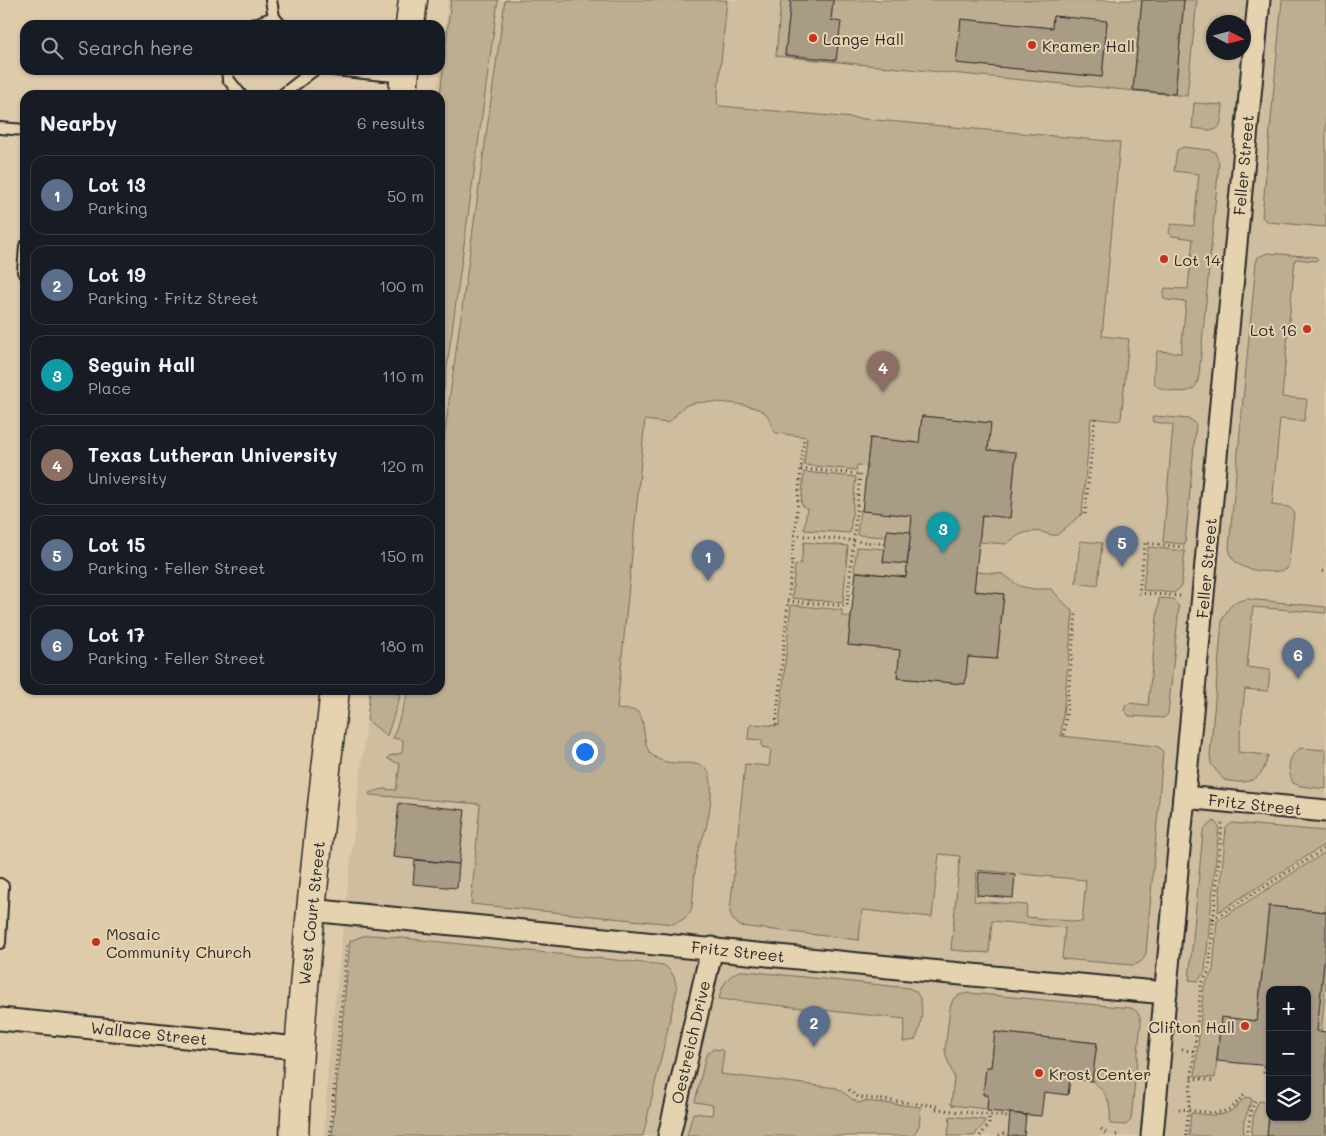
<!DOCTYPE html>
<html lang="en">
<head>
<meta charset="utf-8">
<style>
	body { margin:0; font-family:Mali,sans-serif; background:#242831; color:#f1f3f6 }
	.controls { position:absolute; right:15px; bottom:15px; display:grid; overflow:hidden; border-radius:10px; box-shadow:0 1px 4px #0004 }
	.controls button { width:45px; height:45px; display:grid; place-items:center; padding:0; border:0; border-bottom:1px solid #363941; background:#171b24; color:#f1f3f6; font:25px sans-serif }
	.compass { position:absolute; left:1206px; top:15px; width:45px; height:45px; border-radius:50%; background:#171b24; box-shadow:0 1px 4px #0004; rotate:96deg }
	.you { position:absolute; left:584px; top:751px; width:18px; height:18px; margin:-12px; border:4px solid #fff; border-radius:50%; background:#1a73e8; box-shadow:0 0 0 8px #1a73e833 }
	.badge { display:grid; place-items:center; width:32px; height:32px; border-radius:50%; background:#c8321e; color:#fff; font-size:16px; font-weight:700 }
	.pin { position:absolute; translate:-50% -41px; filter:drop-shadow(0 1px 2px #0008) }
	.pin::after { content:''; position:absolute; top:26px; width:18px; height:15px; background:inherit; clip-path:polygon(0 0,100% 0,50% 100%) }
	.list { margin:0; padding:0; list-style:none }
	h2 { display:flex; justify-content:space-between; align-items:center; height:65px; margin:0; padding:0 20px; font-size:21px }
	h2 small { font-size:16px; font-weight:400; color:#9ea1a6 }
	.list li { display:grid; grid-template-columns:32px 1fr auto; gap:15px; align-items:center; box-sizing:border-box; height:80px; margin:0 10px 10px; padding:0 10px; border:1px solid #363941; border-radius:15px }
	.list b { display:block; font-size:19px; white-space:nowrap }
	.list p { margin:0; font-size:16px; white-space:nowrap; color:#9ea1a6 }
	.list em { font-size:16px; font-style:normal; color:#9ea1a6 }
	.icon { flex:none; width:28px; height:28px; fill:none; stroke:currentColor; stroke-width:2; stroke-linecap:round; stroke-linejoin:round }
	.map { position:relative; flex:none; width:1326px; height:1136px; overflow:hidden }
	.search { position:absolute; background:#171b24; box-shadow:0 1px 4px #0004; left:20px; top:20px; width:425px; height:55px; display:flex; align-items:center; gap:12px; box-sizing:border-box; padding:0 18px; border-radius:15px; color:#9ea1a6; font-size:19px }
	.panel { position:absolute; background:#171b24; box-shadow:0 1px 4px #0004; left:20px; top:90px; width:425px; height:605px; border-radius:15px }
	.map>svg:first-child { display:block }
	.built { fill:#cebd9f; fill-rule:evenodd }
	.green { fill:#bdae92; stroke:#746c5e; fill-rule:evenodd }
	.building { fill:#a99c85; stroke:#2b2b2b }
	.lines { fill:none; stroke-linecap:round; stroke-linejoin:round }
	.lane-casing { stroke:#2b2b2b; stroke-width:14 }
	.street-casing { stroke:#2b2b2b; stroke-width:25 }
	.primary-casing { stroke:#2b2b2b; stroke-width:31 }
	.path { stroke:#2b2b2b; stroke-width:3; stroke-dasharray:1 4; stroke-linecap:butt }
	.lane { stroke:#e5d2af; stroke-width:10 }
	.street { stroke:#e5d2af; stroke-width:21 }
	.primary { stroke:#e5d2af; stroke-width:28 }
	.poi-dot { fill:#c8321e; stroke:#e5d2af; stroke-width:2 }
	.labels { text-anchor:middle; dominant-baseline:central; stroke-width:4; stroke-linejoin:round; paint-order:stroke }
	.poi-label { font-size:16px; fill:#2b2b2b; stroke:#e5d2af; text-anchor:start }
	.street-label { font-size:16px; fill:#2b2b2b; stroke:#e5d2af }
</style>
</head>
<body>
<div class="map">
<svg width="1326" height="1136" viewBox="0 0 1326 1136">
	<rect width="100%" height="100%" fill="#decbaa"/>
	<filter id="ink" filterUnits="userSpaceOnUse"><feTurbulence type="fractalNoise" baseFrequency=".02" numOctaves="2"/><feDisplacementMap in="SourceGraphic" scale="10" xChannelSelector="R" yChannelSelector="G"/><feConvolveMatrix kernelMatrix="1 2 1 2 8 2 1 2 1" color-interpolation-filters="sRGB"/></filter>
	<g filter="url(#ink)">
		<path class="built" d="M448 0H1326V1136H324L328 1064 370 690H440V95H437ZM1214 22H1244V52H1214ZM1270 990H1307V1117H1270Z"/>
		<g class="green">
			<polygon points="451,0 498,0 440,417 440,95"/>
			<path d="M505 0H727L717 103 720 106 1120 142 1102 336 1129 339 1121 419 1118 421 1091 418 1082 514 1057 535C1051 536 1047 533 1041 532 1024 530 1019 535 1006 544L979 542 982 515 1010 517 1016 453 988 450 990 423 922 416 919 443 870 438 867 466 857 465 856 470 804 465 807 437 776 433C771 427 771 419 765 413 755 403 697 398 685 406 678 410 675 418 668 423L645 420 617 709C622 710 631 709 636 711 646 715 642 743 650 753 666 770 689 758 704 767 717 773 709 816 706 828 704 837 699 845 697 854 694 871 694 889 692 907 689 917 683 920 673 924L471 904 480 804 370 795 369 793 383 789 396 790 400 764 388 759 389 756 402 753 403 740 393 738 409 690H440V466Z"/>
			<path d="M781 0H791L785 55 836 60 840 22 831 20 833 0H1142L1133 89 1175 94 1184 0H1197L1187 96 776 56ZM1053 16 1107 22 1102 77 957 63 961 19 1052 28Z"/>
			<polygon points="1282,0 1326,0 1326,227 1268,222 1262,217"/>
			<path d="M1194 103 1223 105C1221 135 1219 131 1192 128Z"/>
			<path d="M1183 147 1210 150 1215 152 1219 163 1199 375C1198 380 1197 386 1193 389 1186 394 1156 392 1154 382 1152 373 1156 360 1157 351L1181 353 1186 302 1167 300 1164 299 1163 296 1165 288 1188 289 1193 239 1172 236 1169 233 1171 224 1194 226 1199 174 1174 171 1177 150Z"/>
			<path d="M1268 253 1316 257 1318 259 1316 261 1295 259 1282 397 1306 399 1307 401 1304 421 1280 419 1272 505 1289 507 1294 512 1289 562 1287 569C1274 574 1242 572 1233 559 1231 557 1230 551 1229 548L1256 263 1258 257Z"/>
			<polygon points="1155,416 1189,419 1193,421 1196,425 1185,544 1163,542 1173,425 1153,422 1152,418"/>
			<polygon points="804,472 856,477 850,533 804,530 807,509 801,504"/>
			<polygon points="860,510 912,516 911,532 887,530 886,537 857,535"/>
			<polygon points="1080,541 1102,543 1098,586 1076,583"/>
			<polygon points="804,542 848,546 843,603 792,598 795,566 801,563"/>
			<polygon points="857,547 885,549 883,561 907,564 906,577 854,571"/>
			<polygon points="1148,547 1185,551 1181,587 1174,593 1143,590"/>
			<path d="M976 572 1003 574 1019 586 1034 589H1051L1073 612 1061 736 1156 746 1160 748 1163 752 1146 953C1144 960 1140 964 1132 965L1062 959 1065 928 992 921 989 953 951 950 960 856 939 854 932 917 862 910 859 940 740 926 732 919 730 911 745 764 769 766 771 749 762 747V740L748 739 749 727 752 724 779 726 791 605 842 610V616L851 617 848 645 900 650 897 678 964 684 968 657 997 659 1004 594 974 591ZM977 870 1086 880 1082 922 1026 917 1027 905 974 901Z"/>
			<polygon points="1159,598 1173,599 1179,607 1168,714 1164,718 1129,716 1124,710 1126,705 1129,703 1148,705"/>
			<path d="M1247 599 1326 607V613L1253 607 1247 667 1270 670 1268 691 1245 689 1238 752 1268 755C1263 782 1248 785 1224 780L1211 764 1210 755 1222 622C1226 609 1232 601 1247 599Z"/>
			<polygon points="370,690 402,690 387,736 367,720"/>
			<path d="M1301 748 1326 750V789L1301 786 1293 783C1287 769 1287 756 1301 748Z"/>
			<polygon points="1214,821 1219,827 1205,971 1198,981 1189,980 1203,832 1207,826"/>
			<polygon points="1232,823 1326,831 1326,844 1218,912 1226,828"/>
			<polygon points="1326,852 1326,912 1269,906 1257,1021 1221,1018 1215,1078 1195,1076 1204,986 1213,971 1217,921"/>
			<path d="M373 935 664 965C673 972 675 978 677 989L643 1136H332L350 941 363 936Z"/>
			<polygon points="1326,943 1326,982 1321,1032 1317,1031"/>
			<path d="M739 971H746L909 988C911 989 915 991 916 992 926 1002 921 1030 915 1040L903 1042 905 1019 719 999C722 986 726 977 739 971Z"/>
			<path d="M969 993 1131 1008C1138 1011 1140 1015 1141 1022L1131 1120 1126 1125 1110 1124C1111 1105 1109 1093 1092 1081L1097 1043 995 1032 991 1067H986L983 1094 988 1095 987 1109 951 1105 954 1077 946 1056 945 1050 950 1008 953 999 959 995Z"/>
			<polygon points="713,1049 722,1050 724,1052 721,1074 837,1088 858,1103 865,1101 921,1107 919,1126 913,1136 687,1136 693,1113 712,1115 713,1105 695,1102 706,1055"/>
			<path d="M1247 1097 1252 1099 1244 1122 1243 1136H1189L1191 1113C1206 1114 1222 1119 1235 1108 1239 1104 1242 1100 1247 1097Z"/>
			<polygon points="1259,1101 1270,1102 1267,1136 1251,1136 1254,1112"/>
			<path d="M950 1116 985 1120C985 1127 976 1129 975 1136H948Z"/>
		</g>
		<g class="building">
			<polygon points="791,0 833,0 831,20 841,22 836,60 785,55"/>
			<polygon points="1142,0 1184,0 1175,94 1133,90"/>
			<polygon points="1053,16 1107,21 1102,77 956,63 961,19 1052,28"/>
			<polygon points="922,416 991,423 988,450 1016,452 1010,518 982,515 974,591 1004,594 997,659 968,657 965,684 897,678 900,650 848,645 856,572 906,577 912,516 862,511 870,438 919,443"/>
			<polygon points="887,530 911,532 907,564 883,562"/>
			<polygon points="399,803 465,810 459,864 393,857"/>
			<polygon points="415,860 459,864 457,888 413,884"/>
			<polygon points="979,872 1015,875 1013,898 977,895"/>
			<polygon points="1269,906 1326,912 1326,943 1317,1031 1326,1032 1326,1136 1267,1136 1270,1105 1270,1117 1307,1117 1307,990 1270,990 1270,1066 1217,1061 1221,1017 1257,1021"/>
			<polygon points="995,1032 1097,1043 1092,1081 1070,1079 1068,1095 1044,1092 1041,1116 987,1111 988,1095 983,1095 984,1087 986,1067 991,1067"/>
			<polygon points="1010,1113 1026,1115 1024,1136 1008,1136"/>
		</g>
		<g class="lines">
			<g class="lane-casing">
				<g id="lane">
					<polyline points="271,0 274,17 281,25"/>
					<polyline points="252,25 274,17"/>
					<polyline points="227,70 228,79 241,95"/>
					<polyline points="334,70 404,77"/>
					<polyline points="282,95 314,70"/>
					<polyline points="0,128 25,130"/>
					<polyline points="23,272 25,246"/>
					<polyline points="0,884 3,886 0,943"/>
				</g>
			</g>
			<g class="street-casing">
				<g id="street">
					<polyline points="1184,797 1326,811"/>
					<polyline points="310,910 940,972 1166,993"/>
					<polyline points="0,1019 298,1048"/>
					<polyline points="669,1136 712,948"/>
					<polyline points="1152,1136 1259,0"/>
				</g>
			</g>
			<g class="primary-casing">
				<g id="primary">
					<polyline points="410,25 413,0"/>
					<polyline points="403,95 405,70"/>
					<path d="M294 1136C301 987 318 839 335 690"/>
				</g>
			</g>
			<g class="path">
				<polyline points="1085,514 1095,418"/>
				<polyline points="794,535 885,544"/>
				<polyline points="1323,571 1326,572"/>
				<polyline points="1180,596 1139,593 1145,543 1184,547"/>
				<polyline points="788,601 847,606 860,474 801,469"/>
				<polyline points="776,725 804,439"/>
				<polyline points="1064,735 1076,613"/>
				<polyline points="1213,919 1326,848"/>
				<polyline points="1182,1050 1194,1051"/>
				<polyline points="1264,1073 1265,1065"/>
				<polyline points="1191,1078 1215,1081"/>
				<polyline points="849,1090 858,1097 937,1106"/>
				<polyline points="936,1109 1009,1117"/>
				<path d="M1179 1109C1195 1110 1217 1117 1231 1108 1237 1104 1240 1098 1246 1094"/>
				<polyline points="1101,1129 1107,1134"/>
				<polyline points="1116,1135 1121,1135"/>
				<polyline points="330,1136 347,943"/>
				<polyline points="980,1136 989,1124 989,1115"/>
				<polyline points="999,1136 1008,1132"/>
				<polyline points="1186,1136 1201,985 1209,971 1222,823"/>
				<polyline points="1247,1136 1251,1111 1255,1100"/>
			</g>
			<use href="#lane" class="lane"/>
			<use href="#street" class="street"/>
			<use href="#primary" class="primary"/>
		</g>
	</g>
	<g class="poi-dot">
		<circle cx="813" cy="38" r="5"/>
		<circle cx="1032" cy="45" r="5"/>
		<circle cx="1164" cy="259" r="5"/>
		<circle cx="1307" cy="329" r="5"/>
		<circle cx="96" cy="942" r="5"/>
		<circle cx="1245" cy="1026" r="5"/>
		<circle cx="1039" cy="1073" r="5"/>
	</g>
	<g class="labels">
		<g class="poi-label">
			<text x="823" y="38">Lange Hall</text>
			<text x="1042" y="45">Kramer Hall</text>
			<text x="1174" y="259">Lot 14</text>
			<text x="1297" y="329" text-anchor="end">Lot 16</text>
			<text x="106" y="933">Mosaic<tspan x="106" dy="18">Community Church</tspan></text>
			<text x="1235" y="1026" text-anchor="end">Clifton Hall</text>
			<text x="1049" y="1073">Krost Center</text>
		</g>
		<g class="street-label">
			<text transform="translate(1243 165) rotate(-85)">Feller Street</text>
			<text transform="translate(1206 568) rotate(-85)">Feller Street</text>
			<text transform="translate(1255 804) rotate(6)">Fritz Street</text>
			<text transform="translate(311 913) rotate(-84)">West Court Street</text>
			<text transform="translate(738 951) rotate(6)">Fritz Street</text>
			<text transform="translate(149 1033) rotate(6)">Wallace Street</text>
			<text transform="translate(690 1042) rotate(-77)">Oestreich Drive</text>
		</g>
	</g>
</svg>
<div class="controls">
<button>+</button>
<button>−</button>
<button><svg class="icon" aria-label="layers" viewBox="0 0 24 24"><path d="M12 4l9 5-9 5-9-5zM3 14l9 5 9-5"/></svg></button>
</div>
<svg class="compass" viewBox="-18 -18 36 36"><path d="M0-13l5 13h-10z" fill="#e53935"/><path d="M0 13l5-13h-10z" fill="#9ea1a6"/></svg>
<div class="you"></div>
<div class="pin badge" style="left:708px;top:581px;background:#5c6f8a">1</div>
<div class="pin badge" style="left:814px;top:1047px;background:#5c6f8a">2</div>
<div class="pin badge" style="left:943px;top:553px;background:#0f9aa8">3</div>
<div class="pin badge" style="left:883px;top:392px;background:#8d6e63">4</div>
<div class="pin badge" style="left:1122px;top:567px;background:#5c6f8a">5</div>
<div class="pin badge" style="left:1298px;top:679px;background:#5c6f8a">6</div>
<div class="search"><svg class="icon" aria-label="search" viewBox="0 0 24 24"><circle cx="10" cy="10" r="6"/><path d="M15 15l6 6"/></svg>Search here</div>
<section class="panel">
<h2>Nearby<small>6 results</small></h2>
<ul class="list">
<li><span class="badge" style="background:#5c6f8a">1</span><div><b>Lot 13</b><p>Parking</p></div><em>50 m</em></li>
<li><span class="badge" style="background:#5c6f8a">2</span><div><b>Lot 19</b><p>Parking · Fritz Street</p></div><em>100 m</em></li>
<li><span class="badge" style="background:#0f9aa8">3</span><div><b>Seguin Hall</b><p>Place</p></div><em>110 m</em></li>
<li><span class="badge" style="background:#8d6e63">4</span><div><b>Texas Lutheran University</b><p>University</p></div><em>120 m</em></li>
<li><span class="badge" style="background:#5c6f8a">5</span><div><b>Lot 15</b><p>Parking · Feller Street</p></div><em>150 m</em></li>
<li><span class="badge" style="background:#5c6f8a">6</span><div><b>Lot 17</b><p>Parking · Feller Street</p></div><em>180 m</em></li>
</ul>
</section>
</div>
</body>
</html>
